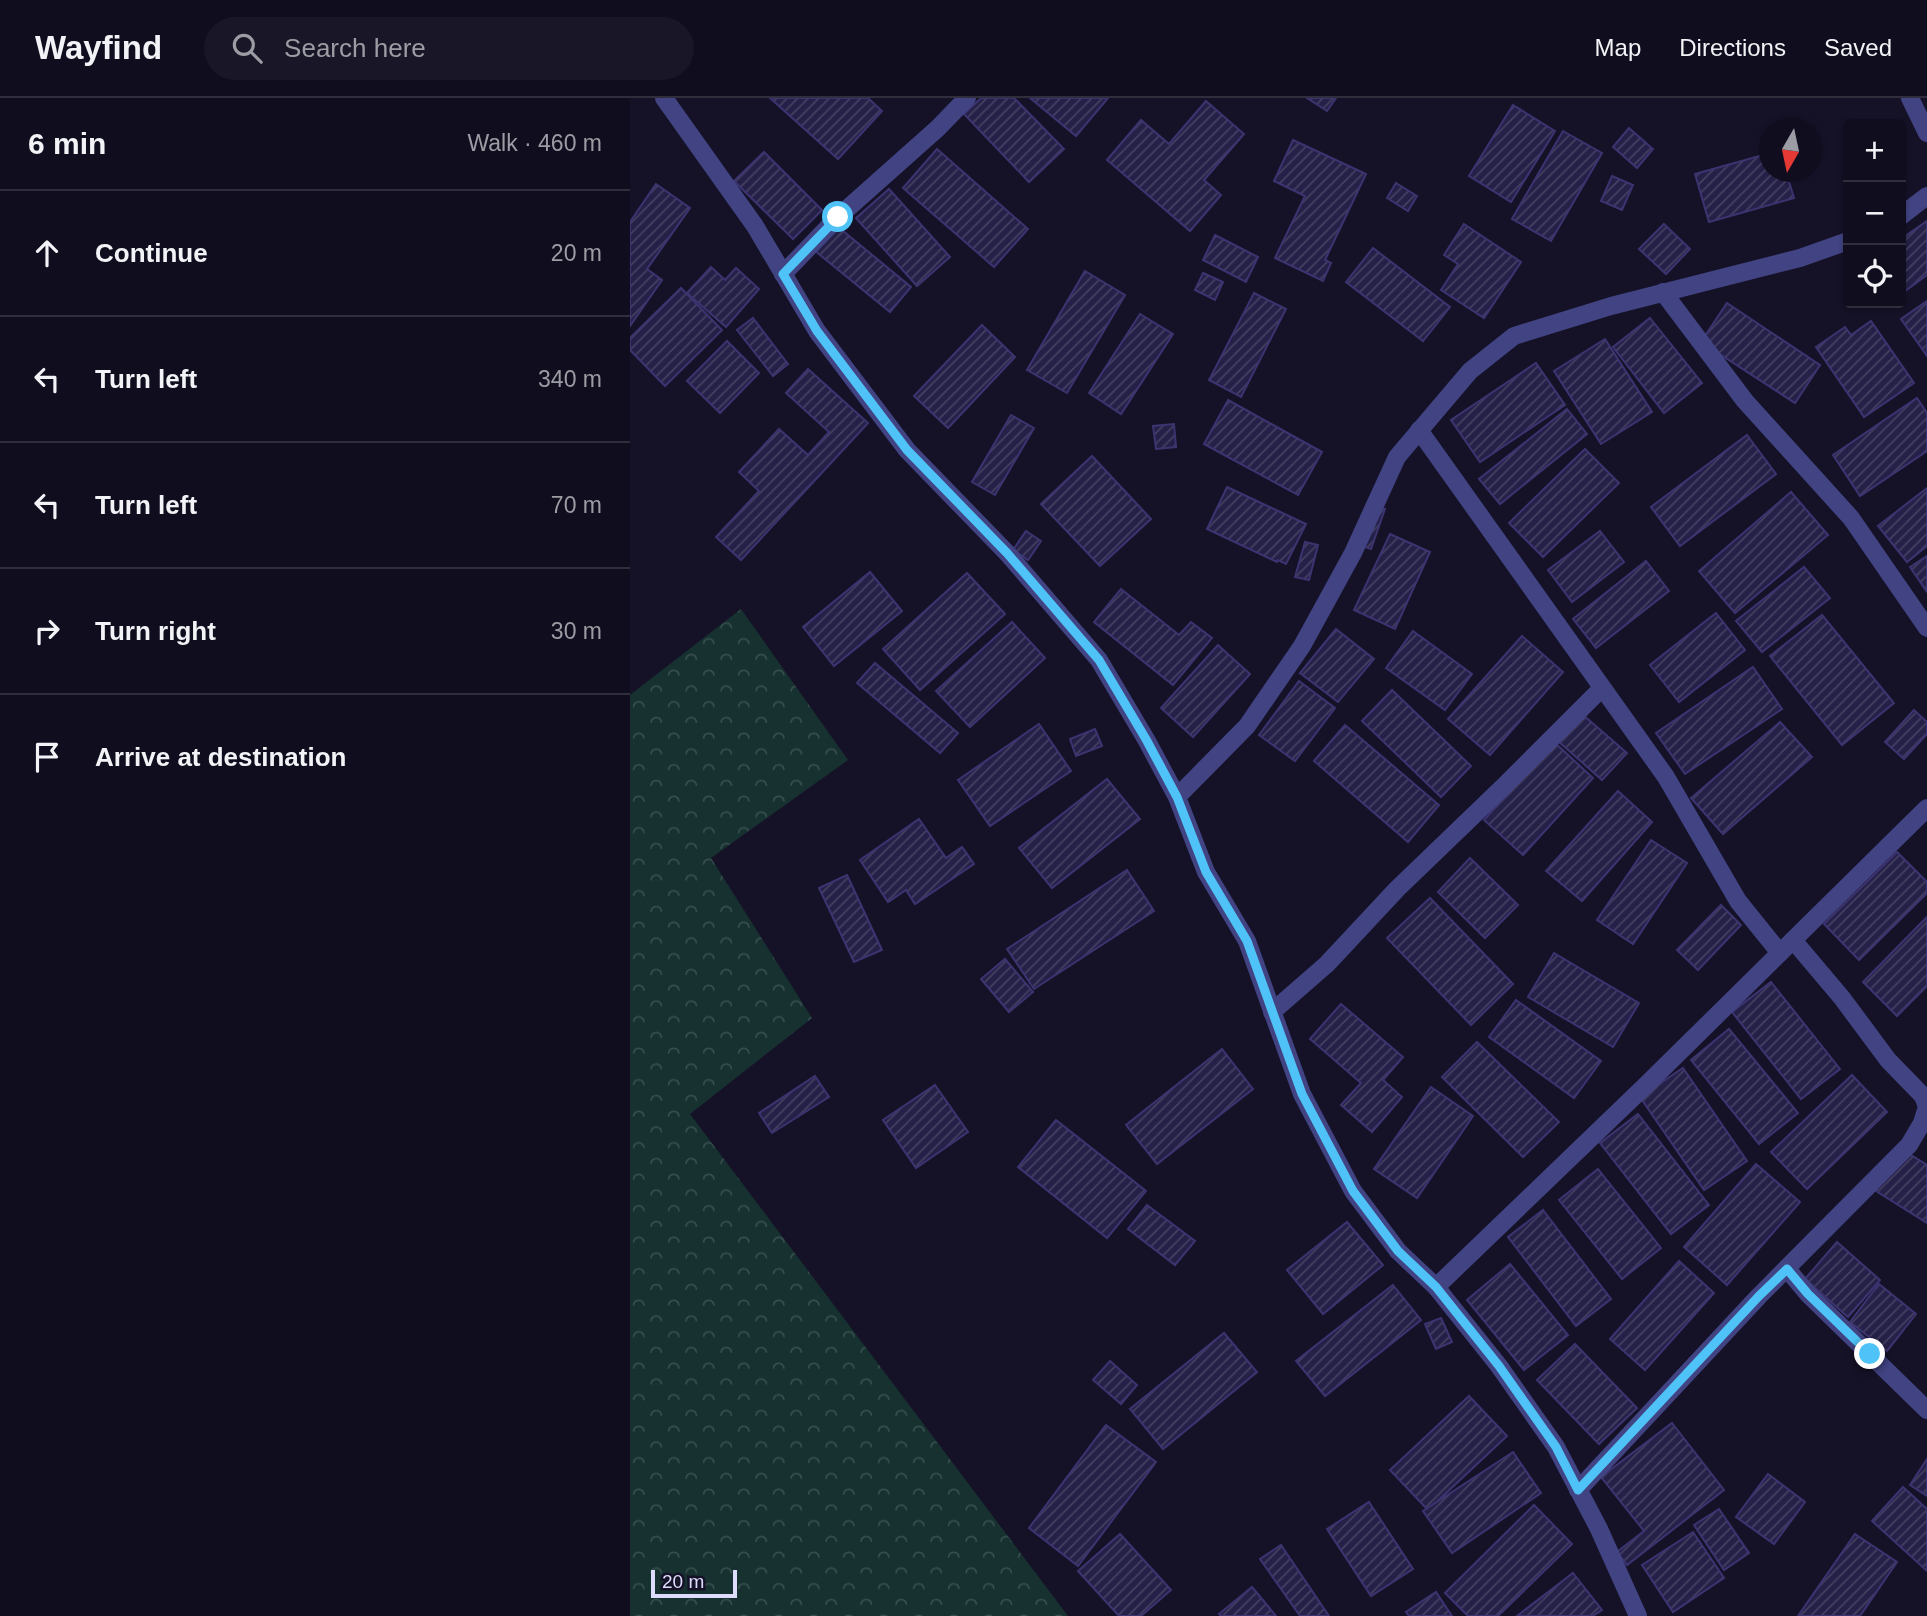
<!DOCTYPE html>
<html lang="en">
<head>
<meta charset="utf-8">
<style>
	body { margin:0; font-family:Arial,sans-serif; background:#191727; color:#f1f3f6 }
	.controls { position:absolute; right:21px; top:21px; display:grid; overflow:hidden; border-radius:7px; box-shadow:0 2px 5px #0004 }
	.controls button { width:63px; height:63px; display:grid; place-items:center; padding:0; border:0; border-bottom:2px solid #302e3c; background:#100e1e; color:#f1f3f6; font:35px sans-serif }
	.compass { position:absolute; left:1129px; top:21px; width:63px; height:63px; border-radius:50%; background:#100e1e; box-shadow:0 2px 5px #0004; rotate:189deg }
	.scale { position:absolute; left:21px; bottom:18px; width:86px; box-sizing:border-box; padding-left:7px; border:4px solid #dedcfc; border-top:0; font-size:19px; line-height:24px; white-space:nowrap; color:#dedcfc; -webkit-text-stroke:5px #151228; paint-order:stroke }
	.stop { position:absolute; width:21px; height:21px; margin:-16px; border:5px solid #4fc3f7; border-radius:50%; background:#fff }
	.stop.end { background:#4fc3f7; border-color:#fff; box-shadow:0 2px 7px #0008 }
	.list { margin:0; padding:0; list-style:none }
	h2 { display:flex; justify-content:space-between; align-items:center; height:91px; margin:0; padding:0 28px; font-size:30px }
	h2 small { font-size:23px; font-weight:400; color:#9c9ca4 }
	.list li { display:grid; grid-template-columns:46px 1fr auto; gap:21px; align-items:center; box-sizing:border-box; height:126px; padding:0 28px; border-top:2px solid #302e3c }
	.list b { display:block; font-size:26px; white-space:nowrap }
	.list em { font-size:23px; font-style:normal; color:#9c9ca4 }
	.icon { flex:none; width:38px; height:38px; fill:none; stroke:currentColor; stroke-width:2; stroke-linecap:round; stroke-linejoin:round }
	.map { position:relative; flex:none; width:1297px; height:1518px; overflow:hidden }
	header { display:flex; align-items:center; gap:42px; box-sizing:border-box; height:98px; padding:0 35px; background:#100e1e; border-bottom:2px solid #302e3c }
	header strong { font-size:33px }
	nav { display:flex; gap:38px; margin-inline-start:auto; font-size:24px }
	.search { width:490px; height:63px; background:#191727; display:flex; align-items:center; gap:18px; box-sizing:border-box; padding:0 24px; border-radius:38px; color:#9c9ca4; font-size:26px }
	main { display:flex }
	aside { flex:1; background:#100e1e }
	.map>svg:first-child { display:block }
	.forest { fill:url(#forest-crowns) }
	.building { fill:url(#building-hatch); stroke:#3c3471; stroke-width:2 }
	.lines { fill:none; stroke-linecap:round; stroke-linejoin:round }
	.street { stroke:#414383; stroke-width:18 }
	.route { stroke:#4fc3f7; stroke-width:9 }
</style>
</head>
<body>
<header>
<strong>Wayfind</strong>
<div class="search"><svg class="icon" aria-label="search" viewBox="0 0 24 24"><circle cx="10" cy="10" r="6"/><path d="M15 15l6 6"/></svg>Search here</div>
<nav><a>Map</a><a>Directions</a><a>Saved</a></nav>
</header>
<main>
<aside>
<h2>6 min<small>Walk · 460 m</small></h2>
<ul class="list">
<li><svg class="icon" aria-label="ahead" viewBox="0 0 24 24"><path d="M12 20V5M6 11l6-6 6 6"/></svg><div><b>Continue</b></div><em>20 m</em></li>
<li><svg class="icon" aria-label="left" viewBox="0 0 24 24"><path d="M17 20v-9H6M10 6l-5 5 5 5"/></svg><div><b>Turn left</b></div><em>340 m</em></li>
<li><svg class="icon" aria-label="left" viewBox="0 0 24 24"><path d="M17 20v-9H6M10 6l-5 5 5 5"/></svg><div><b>Turn left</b></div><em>70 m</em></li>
<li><svg class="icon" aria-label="right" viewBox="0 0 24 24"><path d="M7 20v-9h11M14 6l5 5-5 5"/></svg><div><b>Turn right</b></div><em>30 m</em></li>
<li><svg class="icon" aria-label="arrive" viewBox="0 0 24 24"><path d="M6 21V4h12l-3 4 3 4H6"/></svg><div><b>Arrive at destination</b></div></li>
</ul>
</aside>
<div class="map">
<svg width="1297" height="1518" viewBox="0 0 1297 1518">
	<defs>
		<pattern id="forest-crowns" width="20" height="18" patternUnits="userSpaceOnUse" patternTransform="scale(1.75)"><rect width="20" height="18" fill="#16312f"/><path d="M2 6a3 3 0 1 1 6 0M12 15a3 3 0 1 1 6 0" fill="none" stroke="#374e4e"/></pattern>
		<pattern id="building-hatch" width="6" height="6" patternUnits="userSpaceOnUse" patternTransform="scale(1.75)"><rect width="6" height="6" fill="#252047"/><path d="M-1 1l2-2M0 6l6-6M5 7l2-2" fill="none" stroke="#444062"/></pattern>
	</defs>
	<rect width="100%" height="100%" fill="#151228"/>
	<polygon class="forest" points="111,511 218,662 81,760 182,920 60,1016 438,1518 0,1518 0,597"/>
	<g class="building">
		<polygon points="140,0 238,0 252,13 208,61"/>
		<polygon points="351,0 384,0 434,51 399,84 334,16"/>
		<polygon points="400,0 478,0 446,38"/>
		<polygon points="677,0 706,0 697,13"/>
		<polygon points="576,3 614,36 574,82 591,97 560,133 477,62 511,22 539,46"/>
		<polygon points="883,7 925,33 881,104 839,78"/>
		<polygon points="999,30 1023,51 1007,70 983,49"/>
		<polygon points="933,33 972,55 921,143 882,121"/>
		<polygon points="663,42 736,76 695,162 701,165 693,183 645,160 675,98 644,83"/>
		<polygon points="307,51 398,131 364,169 273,90"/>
		<polygon points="134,54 192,112 163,141 104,83"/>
		<polygon points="1140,55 1140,74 1156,74 1164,100 1079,124 1065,76"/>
		<polygon points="982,78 1003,87 992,112 971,103"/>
		<polygon points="766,85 787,98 778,113 757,100"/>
		<polygon points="26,86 60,110 17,171 32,182 0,228 0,124"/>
		<polygon points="259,91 320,159 287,188 226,120"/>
		<polygon points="201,123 281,189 260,214 179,148"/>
		<polygon points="1297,123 1297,177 1271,196 1271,141"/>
		<polygon points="834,126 891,164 854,220 811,192 828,166 814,157"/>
		<polygon points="1034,126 1060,151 1036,176 1009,151"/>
		<polygon points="585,137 628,159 616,184 573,162"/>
		<polygon points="743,150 820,209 793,243 716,184"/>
		<polygon points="81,169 95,182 106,170 129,191 96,229 57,195"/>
		<polygon points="455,173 495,197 437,295 397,272"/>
		<polygon points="573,175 593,184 585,202 565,192"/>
		<polygon points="51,190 92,232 35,288 0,252 0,240"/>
		<polygon points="624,195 656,211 611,299 579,282"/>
		<polygon points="1297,203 1297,258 1271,221"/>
		<polygon points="1097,205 1190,267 1165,305 1071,244"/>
		<polygon points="510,216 543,236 491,316 459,295"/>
		<polygon points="123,220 158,266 143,278 107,232"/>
		<polygon points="1020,220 1072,285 1034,315 983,249"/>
		<polygon points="1241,223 1284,285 1234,319 1186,249 1215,229 1221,237"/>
		<polygon points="352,227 385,259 318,330 284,298"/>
		<polygon points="975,241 1022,314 971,346 924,273"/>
		<polygon points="97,243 129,275 90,315 57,283"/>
		<polygon points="906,265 935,307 850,364 821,322"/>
		<polygon points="178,271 238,325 111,462 86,439 129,393 109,374 149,331 178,357 199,334 156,295"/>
		<polygon points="1287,300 1297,315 1297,353 1230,398 1203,357"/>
		<polygon points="598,302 692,354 668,397 574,346"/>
		<polygon points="937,311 957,336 870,406 849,381"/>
		<polygon points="381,317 404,330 365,397 342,384"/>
		<polygon points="544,326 546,349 526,351 523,328"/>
		<polygon points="1117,337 1146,376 1050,448 1021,409"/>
		<polygon points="955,351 989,385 913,459 879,425"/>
		<polygon points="462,358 521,421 470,468 411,406"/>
		<polygon points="597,389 676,426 656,466 648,462 647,464 577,431"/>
		<polygon points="1297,390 1297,448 1277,464 1248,428"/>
		<polygon points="1161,394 1198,437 1105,515 1069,473"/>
		<polygon points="737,405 755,411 741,451 723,445"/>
		<polygon points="396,433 411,443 398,462 383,452"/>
		<polygon points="970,433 994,464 942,504 918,472"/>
		<polygon points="760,436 800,454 765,531 724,512"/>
		<polygon points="675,444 688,447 679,482 665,479"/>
		<polygon points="1297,458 1297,494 1280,469"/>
		<polygon points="1016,463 1039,493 966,550 943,521"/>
		<polygon points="1174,469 1200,500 1132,554 1106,523"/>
		<polygon points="240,474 272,513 204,568 173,529"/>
		<polygon points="337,475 375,516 290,592 253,551"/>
		<polygon points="491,491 549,537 561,524 582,540 543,587 464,524"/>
		<polygon points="1086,515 1115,552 1049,604 1020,567"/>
		<polygon points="1192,517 1264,605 1212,647 1140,558"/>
		<polygon points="382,524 415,560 340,629 306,593"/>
		<polygon points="706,531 744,561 708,604 670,575"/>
		<polygon points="783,533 842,576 815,612 756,570"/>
		<polygon points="892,538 933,574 860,657 818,621"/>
		<polygon points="588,547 620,576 563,639 531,610"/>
		<polygon points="245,565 328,635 310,655 227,585"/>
		<polygon points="1123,569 1152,611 1055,676 1026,635"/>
		<polygon points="669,583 705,610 665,663 629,637"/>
		<polygon points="762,592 841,668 811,699 732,623"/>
		<polygon points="1284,612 1297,624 1297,636 1274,661 1255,644"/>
		<polygon points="952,616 997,655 972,682 928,643"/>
		<polygon points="1150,624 1182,659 1093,736 1061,700"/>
		<polygon points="409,626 441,673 360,728 328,682"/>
		<polygon points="715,627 809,707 778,744 684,663"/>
		<polygon points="465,631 472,648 446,658 440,641"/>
		<polygon points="924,644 963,680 893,757 854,722"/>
		<polygon points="477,681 510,721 422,790 389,750"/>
		<polygon points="988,693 1022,724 952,803 916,773"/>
		<polygon points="289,721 316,760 332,749 344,766 285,806 276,792 258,804 230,762"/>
		<polygon points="1021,742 1057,765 1003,846 967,822"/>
		<polygon points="1267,754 1297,784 1297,795 1229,862 1194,826"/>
		<polygon points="840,760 888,807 855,840 808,794"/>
		<polygon points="497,772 524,813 404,891 377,851"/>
		<polygon points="217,777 252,852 224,864 189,790"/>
		<polygon points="800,800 883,886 841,927 757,840"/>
		<polygon points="1091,807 1111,827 1068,872 1047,852"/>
		<polygon points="1297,819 1297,888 1267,918 1233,884"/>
		<polygon points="924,855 1009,905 983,949 898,899"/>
		<polygon points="375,861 403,894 379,914 351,881"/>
		<polygon points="1141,884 1210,971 1171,1001 1102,914"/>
		<polygon points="886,902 971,963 944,1000 859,939"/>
		<polygon points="711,906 773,959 753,982 772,999 742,1034 711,1007 731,985 680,941"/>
		<polygon points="1099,931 1168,1015 1129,1046 1061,962"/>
		<polygon points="847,944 929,1024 893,1059 812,979"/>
		<polygon points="592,951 623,991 527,1066 496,1027"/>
		<polygon points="1053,970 1117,1063 1074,1092 1010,999"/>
		<polygon points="1222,977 1257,1014 1177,1091 1141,1054"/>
		<polygon points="185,978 199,999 142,1035 129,1015"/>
		<polygon points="305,987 338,1034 286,1070 253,1022"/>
		<polygon points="801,989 843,1018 787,1100 744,1071"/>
		<polygon points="1008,1016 1079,1107 1041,1136 970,1045"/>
		<polygon points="426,1022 516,1093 477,1140 388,1069"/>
		<polygon points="1273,1052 1297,1067 1297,1125 1246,1093"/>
		<polygon points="1126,1066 1170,1104 1097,1187 1054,1149"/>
		<polygon points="968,1071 1031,1150 992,1181 929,1102"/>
		<polygon points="517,1107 565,1143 545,1167 498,1131"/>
		<polygon points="913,1112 981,1201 946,1228 878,1139"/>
		<polygon points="717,1124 753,1167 693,1216 657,1172"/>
		<polygon points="1207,1144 1250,1182 1218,1219 1175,1181"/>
		<polygon points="1049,1163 1084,1195 1015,1272 980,1241"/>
		<polygon points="880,1166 938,1237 894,1272 837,1202"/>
		<polygon points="1249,1186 1286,1216 1257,1253 1220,1224"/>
		<polygon points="763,1187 791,1222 695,1298 666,1263"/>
		<polygon points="811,1220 822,1244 806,1251 795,1226"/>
		<polygon points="594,1235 627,1274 533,1351 500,1311"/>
		<polygon points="945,1246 1007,1310 969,1346 907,1282"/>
		<polygon points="480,1263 507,1287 491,1306 463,1282"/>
		<polygon points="839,1298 877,1338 798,1412 760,1372"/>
		<polygon points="1042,1325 1094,1392 997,1467 987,1454 1014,1433 971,1379"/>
		<polygon points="476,1327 526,1364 448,1468 399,1430"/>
		<polygon points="883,1354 911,1395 822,1455 793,1413"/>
		<polygon points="1297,1361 1297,1398 1280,1387"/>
		<polygon points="1138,1376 1175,1404 1144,1446 1106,1419"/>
		<polygon points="1273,1389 1297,1411 1297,1473 1242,1423"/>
		<polygon points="739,1404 783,1471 741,1498 697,1431"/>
		<polygon points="904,1407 942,1446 868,1518 838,1518 815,1495"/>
		<polygon points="1089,1411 1119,1455 1094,1472 1064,1427"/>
		<polygon points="1063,1434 1094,1480 1043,1514 1012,1467"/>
		<polygon points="490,1436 541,1492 511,1518 489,1518 448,1473"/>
		<polygon points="1225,1436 1267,1464 1230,1518 1168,1518"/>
		<polygon points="651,1447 699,1518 670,1518 630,1461"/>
		<polygon points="943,1475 972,1512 963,1518 887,1518"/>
		<polygon points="622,1489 646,1518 591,1518 589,1516"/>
		<polygon points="806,1494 822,1518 779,1518 776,1514"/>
	</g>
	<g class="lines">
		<g class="street">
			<polyline points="34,0 125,128 187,233 277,352 377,455 469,562 517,643 547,699 576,774 617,843 672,996 723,1093 768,1153 806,1189 869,1268 926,1349 969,1431 1008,1518"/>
			<polyline points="1280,0 1297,35"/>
			<polyline points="1271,118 1297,98"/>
			<polyline points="153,176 208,119 308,30 337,0"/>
			<polyline points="1033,194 1115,303 1221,420 1297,530"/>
			<polyline points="789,332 1036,679 1108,803 1150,855"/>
			<polyline points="547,699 617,628 672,548 723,455 767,359 840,273 884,238 981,208 1170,160 1218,143"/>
			<polyline points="642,914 697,866 767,791 874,688 972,590"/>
			<polyline points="1157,1171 1178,1196 1297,1312"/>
			<polyline points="806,1189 1015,988 1297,710"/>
			<polyline points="948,1392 1129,1198 1279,1047 1292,1025 1297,1009 1293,998 1258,962 1212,900 1163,842"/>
		</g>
	</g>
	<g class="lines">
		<polyline class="route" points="208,119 153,176 187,233 277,352 377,455 469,562 517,643 547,699 576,774 617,843 672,996 723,1093 768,1153 806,1189 869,1268 926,1349 948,1392 1129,1198 1157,1171 1178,1196 1240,1256"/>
	</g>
</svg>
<div class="controls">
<button>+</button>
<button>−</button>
<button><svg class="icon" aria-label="locate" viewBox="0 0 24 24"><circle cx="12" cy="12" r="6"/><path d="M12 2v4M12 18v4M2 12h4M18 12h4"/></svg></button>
</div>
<svg class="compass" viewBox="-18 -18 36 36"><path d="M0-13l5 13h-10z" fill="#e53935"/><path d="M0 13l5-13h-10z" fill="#9c9ca4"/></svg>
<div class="scale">20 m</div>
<div class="stop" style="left:208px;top:119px"></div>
<div class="stop end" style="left:1240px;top:1256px"></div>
</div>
</main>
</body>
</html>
